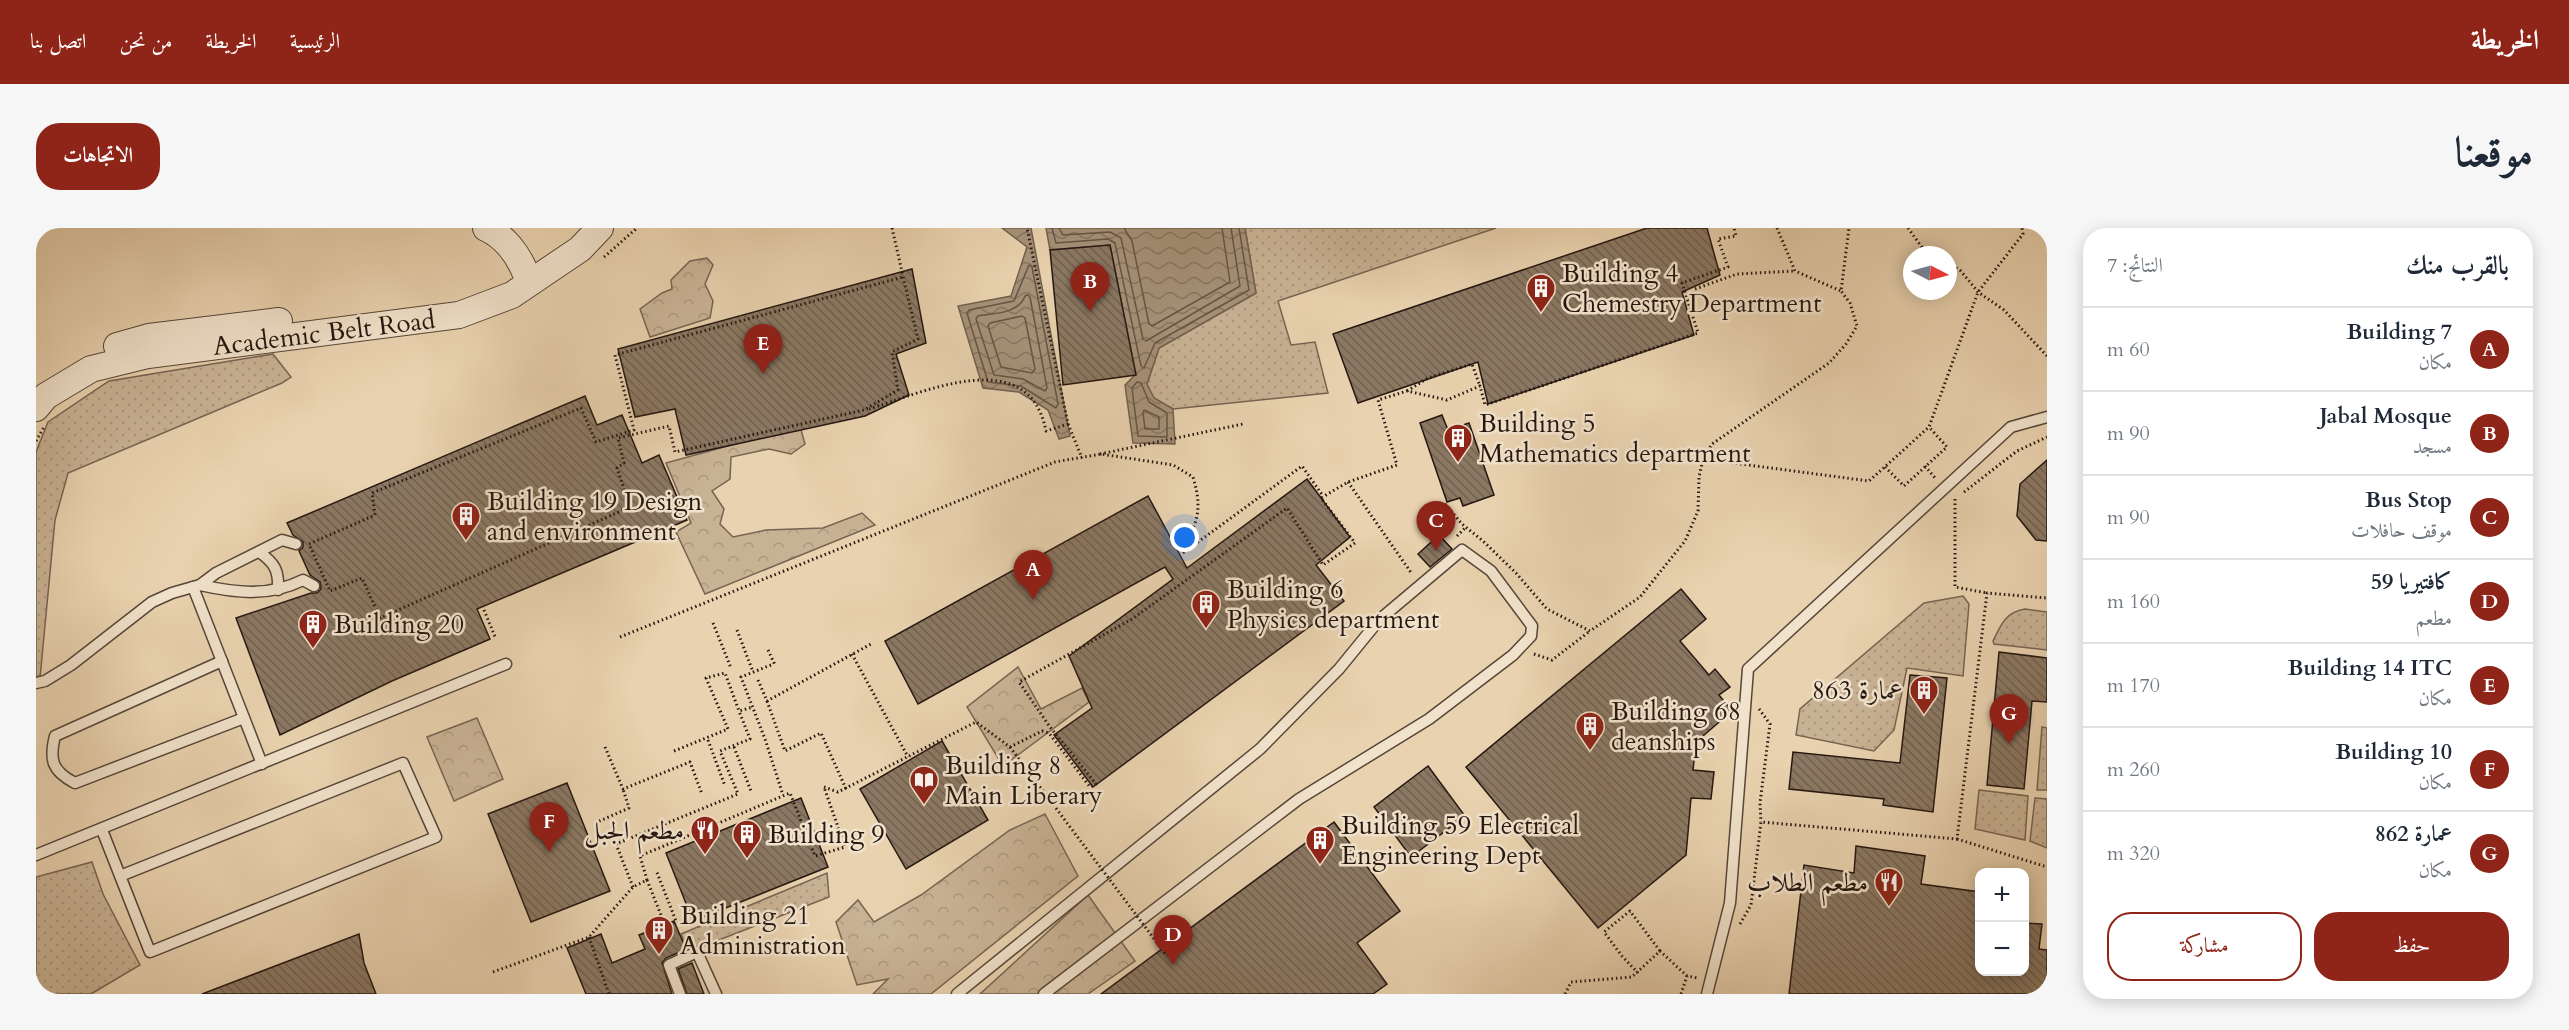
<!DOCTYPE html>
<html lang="ar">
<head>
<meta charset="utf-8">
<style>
	body { margin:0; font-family:Cardo,Amiri,serif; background:#f6f6f7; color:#1f2937; direction:rtl }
	.controls { position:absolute; right:18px; bottom:18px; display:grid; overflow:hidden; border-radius:12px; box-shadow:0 3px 15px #0003 }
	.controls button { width:54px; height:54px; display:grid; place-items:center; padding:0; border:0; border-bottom:2px solid #e0e1e3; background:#fff; color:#1f2937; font:30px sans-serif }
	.compass { position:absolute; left:1867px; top:18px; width:54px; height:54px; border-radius:50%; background:#fff; box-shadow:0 3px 15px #0003; rotate:96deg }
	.you { position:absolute; left:1149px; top:310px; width:21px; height:21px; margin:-15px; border:4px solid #fff; border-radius:50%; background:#1a73e8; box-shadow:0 0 0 9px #1a73e833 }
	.badge { display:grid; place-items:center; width:39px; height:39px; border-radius:50%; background:#8f2418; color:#fff; font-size:20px; font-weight:700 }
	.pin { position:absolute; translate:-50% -50px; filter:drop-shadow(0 2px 3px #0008) }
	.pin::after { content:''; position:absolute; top:32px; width:21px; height:18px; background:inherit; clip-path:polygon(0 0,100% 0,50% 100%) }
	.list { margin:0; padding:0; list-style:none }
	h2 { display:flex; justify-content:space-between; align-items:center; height:78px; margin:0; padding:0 24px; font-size:26px }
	h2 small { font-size:20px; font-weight:400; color:#747a83 }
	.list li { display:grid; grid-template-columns:39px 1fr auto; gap:18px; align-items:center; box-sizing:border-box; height:84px; padding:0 24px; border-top:2px solid #e0e1e3 }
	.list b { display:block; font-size:22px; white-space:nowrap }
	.list p { margin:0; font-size:20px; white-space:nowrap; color:#747a83 }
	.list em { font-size:20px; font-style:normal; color:#747a83 }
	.actions { display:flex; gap:12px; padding:18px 24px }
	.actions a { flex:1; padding:14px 0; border:2px solid #8f2418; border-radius:24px; text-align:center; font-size:21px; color:#8f2418 }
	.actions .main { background:#8f2418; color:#fff }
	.map { position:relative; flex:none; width:2011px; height:766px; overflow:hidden; direction:ltr; border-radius:24px }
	header { display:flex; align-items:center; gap:36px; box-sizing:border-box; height:84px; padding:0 30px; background:#8f2418; color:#fff }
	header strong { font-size:28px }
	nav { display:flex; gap:33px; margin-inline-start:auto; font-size:21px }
	.intro { display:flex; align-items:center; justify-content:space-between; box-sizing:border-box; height:144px; padding:0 36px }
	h1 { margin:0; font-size:42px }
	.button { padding:15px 27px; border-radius:24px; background:#8f2418; color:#fff; font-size:21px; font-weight:700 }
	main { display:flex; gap:36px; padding:0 36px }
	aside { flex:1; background:#fff; border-radius:24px; box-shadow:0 3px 15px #0003 }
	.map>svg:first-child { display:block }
	.green { fill:url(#green-dots); stroke:#766452; stroke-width:1.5 }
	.forest { fill:url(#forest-crowns); stroke:#766452; stroke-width:1.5 }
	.water { fill:url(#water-waves); stroke:#72614f; stroke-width:1.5 }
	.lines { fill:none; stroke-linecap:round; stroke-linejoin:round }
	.shore { stroke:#665445; stroke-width:1.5 }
	.building { fill:url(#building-back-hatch); stroke:#251711; stroke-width:1.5 }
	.service-casing { stroke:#564638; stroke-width:13 }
	.tertiary-casing { stroke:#564638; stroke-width:28 }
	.path { stroke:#251711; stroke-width:3; stroke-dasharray:1.5 3; stroke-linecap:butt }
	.service { stroke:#f1e2cb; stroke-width:10 }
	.tertiary { stroke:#f1e2cb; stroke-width:26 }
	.path-bridge { stroke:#251711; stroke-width:3; stroke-dasharray:1.5 3; stroke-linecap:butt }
	.labels { text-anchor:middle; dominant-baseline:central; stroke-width:5; stroke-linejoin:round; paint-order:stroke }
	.poi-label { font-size:26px; fill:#251711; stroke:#f1e2cb; text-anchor:start }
	.street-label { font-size:26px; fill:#251711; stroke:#f1e2cb }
</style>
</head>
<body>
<header>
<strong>الخريطة</strong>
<nav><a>الرئيسية</a><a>الخريطة</a><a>من نحن</a><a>اتصل بنا</a></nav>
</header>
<div class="intro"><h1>موقعنا</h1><a class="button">الاتجاهات</a></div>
<main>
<aside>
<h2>بالقرب منك<small>النتائج: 7</small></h2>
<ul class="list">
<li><span class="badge">A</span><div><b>Building 7</b><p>مكان</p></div><em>60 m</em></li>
<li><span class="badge">B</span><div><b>Jabal Mosque</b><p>مسجد</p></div><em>90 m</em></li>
<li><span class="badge">C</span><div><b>Bus Stop</b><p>موقف حافلات</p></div><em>90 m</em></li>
<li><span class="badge">D</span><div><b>كافتيريا 59</b><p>مطعم</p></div><em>160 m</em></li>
<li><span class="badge">E</span><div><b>Building 14 ITC</b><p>مكان</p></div><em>170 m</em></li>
<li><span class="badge">F</span><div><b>Building 10</b><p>مكان</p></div><em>260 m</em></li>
<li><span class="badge">G</span><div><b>عمارة 862</b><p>مكان</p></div><em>320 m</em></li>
</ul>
<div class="actions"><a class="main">حفظ</a><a>مشاركة</a></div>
</aside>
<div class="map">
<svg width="2011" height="766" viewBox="0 0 2011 766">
	<defs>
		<pattern id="green-dots" width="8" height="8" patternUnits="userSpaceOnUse" patternTransform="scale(1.5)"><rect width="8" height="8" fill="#c8b294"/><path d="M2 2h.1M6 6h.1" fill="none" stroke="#ac987f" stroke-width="1.8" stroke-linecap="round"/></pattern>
		<pattern id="forest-crowns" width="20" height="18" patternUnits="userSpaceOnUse" patternTransform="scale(1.5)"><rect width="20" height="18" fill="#c8b294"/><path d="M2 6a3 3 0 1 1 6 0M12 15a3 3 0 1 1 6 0" fill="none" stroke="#ac987f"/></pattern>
		<pattern id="water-waves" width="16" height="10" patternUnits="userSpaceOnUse" patternTransform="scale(1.5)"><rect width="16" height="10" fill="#a69279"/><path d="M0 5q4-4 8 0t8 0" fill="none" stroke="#877662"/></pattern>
		<pattern id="building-back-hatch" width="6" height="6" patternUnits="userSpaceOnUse" patternTransform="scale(1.5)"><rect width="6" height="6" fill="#8b7863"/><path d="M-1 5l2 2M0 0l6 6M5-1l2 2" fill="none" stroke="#716150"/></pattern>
	</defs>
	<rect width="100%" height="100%" fill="#e9d2af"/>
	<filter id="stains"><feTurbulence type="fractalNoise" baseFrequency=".00333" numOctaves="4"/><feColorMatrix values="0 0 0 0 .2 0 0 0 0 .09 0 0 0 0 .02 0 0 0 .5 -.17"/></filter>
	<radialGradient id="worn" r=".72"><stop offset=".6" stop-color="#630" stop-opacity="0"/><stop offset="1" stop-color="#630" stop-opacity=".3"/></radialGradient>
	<g class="green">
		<polygon points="1209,0 1460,0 1242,73 1255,117 1279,114 1292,165 1137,181 1117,170 1111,156 1123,120 1220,65"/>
		<polygon points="237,126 255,149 246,155 32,245 19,292 4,450 0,449 0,224 12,194 73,153"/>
		<polygon points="1927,368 1933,376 1927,448 1871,440 1858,502 1838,523 1760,507 1764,481 1888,375"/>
		<path d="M1989 381 2011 384V422L1958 416 1957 413C1965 396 1970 384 1989 381Z"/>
		<polygon points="2006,499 2011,500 2011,562 2001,562"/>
		<polygon points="1943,562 1992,568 1989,612 1939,601"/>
		<polygon points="1999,570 2011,571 2011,620 1994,613"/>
		<polygon points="56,634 67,666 104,737 55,766 0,766 0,649"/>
		<polygon points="791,645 793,669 652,724 645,706"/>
	</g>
	<g class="forest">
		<polygon points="671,30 677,37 669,56 677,73 674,90 614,109 604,81 626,65 636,61 635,52 654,33"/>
		<polygon points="764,198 769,216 755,226 733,221 695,229 694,251 676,263 688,281 684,296 697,309 730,302 787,300 826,285 839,297 669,366 640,304 655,295 630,235"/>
		<polygon points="982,439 1005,481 1046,460 1053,474 967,538 931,479"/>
		<polygon points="441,490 467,551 418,573 391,509"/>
		<polygon points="1009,586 1042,648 895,766 837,766 852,751 821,757 800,694 822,672 838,694 885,667 974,602"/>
		<polygon points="1052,667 1099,733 1052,766 944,766"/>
	</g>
	<g class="water">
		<polygon points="966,0 995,0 1034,208 1023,211 1012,182 983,164 947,160 922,78 975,68 991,19"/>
		<polygon points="1010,0 1209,0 1220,65 1123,120 1111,156 1118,170 1137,181 1139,216 1097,215 1089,157 1100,146 1074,17 1014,22"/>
	</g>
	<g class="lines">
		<g class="shore">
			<polyline points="1016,0 1020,15 1072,11 1079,15 1105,138 1108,140 1119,115 1213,62 1203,0"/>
			<polyline points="1023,0 1027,7 1074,4 1085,10 1107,111 1110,113 1204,58 1195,0"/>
			<polyline points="1088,0 1096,13 1113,96 1116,98 1194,54 1186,0"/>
			<polygon points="993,37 996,39 1022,176 1020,180 985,158 952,154 931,85 933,82 978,73"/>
			<path d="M989 68 992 67 994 69 1011 160 1009 163 987 151 958 147 940 91 942 88C959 85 982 86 989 68Z"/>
			<polygon points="986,88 989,90 999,141 996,145 965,139 952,98 954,95"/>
			<polygon points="1101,154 1105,155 1113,174 1131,185 1131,209 1102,208 1096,160"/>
			<polygon points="1108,182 1123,189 1123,201 1109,201 1107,185"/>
		</g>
	</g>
	<g class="building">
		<polygon points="1611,0 1671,0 1684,47 1646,64 1658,107 1452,176 1442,134 1322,175 1297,106"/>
		<polygon points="1074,17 1100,147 1027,157 1014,22"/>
		<polygon points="876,41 890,115 860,126 873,167 829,188 650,227 639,181 599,189 582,121"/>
		<polygon points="549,168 561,197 586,187 606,235 623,227 651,292 441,381 454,411 356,453 244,507 200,390 275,365 281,365 285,361 284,354 274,347 263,323 267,319 267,314 257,307 251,295"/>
		<polygon points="1406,187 1412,202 1433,195 1458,267 1427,278 1424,270 1411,274 1384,195"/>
		<polygon points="2011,232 2011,313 2000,312 1981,288 1984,256"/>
		<polygon points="1271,251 1314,309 1280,337 1308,373 1057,559 1018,507 1056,480 1033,428 1137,351 1129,339 882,476 849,413 1112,268 1151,340"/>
		<polygon points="1403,307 1416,321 1394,339 1382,326"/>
		<polygon points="1645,361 1670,391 1644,413 1673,447 1679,441 1694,459 1683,467 1696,483 1660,514 1657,542 1678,544 1675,571 1655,570 1650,627 1562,700 1430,539"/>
		<polygon points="1963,424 2011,430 2011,474 1996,473 1988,561 1951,557"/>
		<polygon points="1874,447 1911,450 1897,584 1847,577 1848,571 1753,561 1757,524 1864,535"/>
		<polygon points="906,513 952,592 870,641 824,561"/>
		<polygon points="1392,538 1429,588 1375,629 1338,579"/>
		<polygon points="531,555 574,663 495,694 452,586"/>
		<polygon points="765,570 792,639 657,693 630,625"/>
		<polygon points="1298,594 1364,683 1321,715 1351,756 1337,766 1065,766"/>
		<polygon points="1820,618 1889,628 1885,656 1944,664 1944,744 1989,744 1989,695 2006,696 2003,721 2011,722 2011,766 1753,766 1768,637 1818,645"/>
		<polygon points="638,693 650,721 630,730 626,735 636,766 550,766 531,720 565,706 576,735 609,721 603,707"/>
		<polygon points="323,706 328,735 340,766 166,766"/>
		<polygon points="656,735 668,766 651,766 642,741"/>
	</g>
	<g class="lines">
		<g class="service-casing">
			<g id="service">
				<path d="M223 324C239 335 243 343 242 362"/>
				<path d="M164 357C200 365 233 369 267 352L278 358"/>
				<polyline points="157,359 226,536"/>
				<path d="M186 433 19 508C13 532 16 543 39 555L208 490"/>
				<polyline points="0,455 9,453 35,437 116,374 136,365 164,357 180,345 246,312 260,316"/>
				<polyline points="66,602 114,724 400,609 367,535 84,648"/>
				<polyline points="0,627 470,436"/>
				<polyline points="644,766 633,737 661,724 680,766"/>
				<polyline points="921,766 1224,521 1303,441 1343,392 1426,322 1455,343 1496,398 1495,408 1477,427 1393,491 1263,571 1008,766"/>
				<polyline points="1671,766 1694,675 1712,441 1975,199 2011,189"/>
			</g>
		</g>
		<g class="tertiary-casing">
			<g id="tertiary">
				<path d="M450 0C468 8 482 26 489 44"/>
				<polyline points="81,118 113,109 243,93"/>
				<polyline points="0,180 10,168 55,141 112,127 423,87 476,67 544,21 564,0"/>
			</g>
		</g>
		<g class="path">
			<polyline points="856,0 867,48"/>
			<polyline points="1741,0 1759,43 1805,63"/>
			<polyline points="1872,0 1888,22 1896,27"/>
			<polyline points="568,29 601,0"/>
			<polyline points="1912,36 1924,42 1942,64 1968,82 2011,128"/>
			<polygon points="867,49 882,111 856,124 862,162 828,182 639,224 633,198 582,210 588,235 581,240 594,279 344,390 326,350 294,363 273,316 339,287 336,265 545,180 560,214 598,202 579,127"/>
			<polyline points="1659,61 1701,46 1759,43"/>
			<polyline points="1371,163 1392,150 1436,136 1444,158"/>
			<path d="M833 181C888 164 993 115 1010 203L1032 196 991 0"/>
			<polyline points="1032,196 1046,230"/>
			<polyline points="0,213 8,199"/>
			<polyline points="1064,226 1207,196"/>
			<polyline points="1667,231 1676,216 1793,135 1810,116 1821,98 1814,75 1805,63 1813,0"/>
			<polyline points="1889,238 1900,251"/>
			<polyline points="1849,239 1868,258 1911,219 1893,199"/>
			<polyline points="1312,254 1376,346"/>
			<polyline points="1928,264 1981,223 2011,209"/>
			<polyline points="1919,271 1919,359 1951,365"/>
			<polyline points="1409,276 1426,296 1447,313 1480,345 1511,381 1554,403 1604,369 1649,313 1662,283 1663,249 1667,231 1833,253 1893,199 1942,64 1987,6 1986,0"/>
			<polyline points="1421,308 1430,299"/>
			<polyline points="1147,325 1266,238 1287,268"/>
			<polyline points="448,382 460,411"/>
			<polyline points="677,395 695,440"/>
			<polyline points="701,402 717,444"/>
			<path d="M584 409 1019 234 1065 226 1137 237 1157 249C1164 272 1165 291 1151 310L1156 321"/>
			<polyline points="732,422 739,437"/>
			<polyline points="816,426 872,529"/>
			<polyline points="1498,426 1516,432 1554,403"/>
			<polyline points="735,437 705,449 729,511 747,567"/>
			<polyline points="722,452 731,473 835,416"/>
			<polyline points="731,473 749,523 785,505 810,561"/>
			<polyline points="1723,481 1734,496 1724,575 1725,594"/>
			<polyline points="672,512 689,558"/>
			<polyline points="569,519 587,561 654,534 666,566"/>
			<polyline points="698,519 715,563"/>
			<polyline points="638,523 692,501 670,450 689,445 703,483 717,479"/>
			<polyline points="788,559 802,564 940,494 974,519 1006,503 1013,505 1054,559 1060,556 1014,499 983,454 1096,391 1251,280 1287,337 1319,315 1285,270 1312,254 1361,237 1342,172 1371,163 1411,172 1444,158 1449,177 1662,105 1646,55 1692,39 1682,11 1700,8 1698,0"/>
			<polyline points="559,595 593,580 587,561"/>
			<polyline points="1921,611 2011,639"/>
			<polyline points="611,652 604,628 754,565 779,628 809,619 788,559"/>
			<polyline points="597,659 580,616 702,566 684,523 714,511 703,483"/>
			<polyline points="1704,696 1715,677 1725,594 1921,611 1951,365 2011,370"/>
			<polyline points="553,709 573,766"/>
			<polyline points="457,744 553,709 597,659 611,652 631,702 640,693 620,642"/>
			<polyline points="1602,745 1586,728 1568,704 1594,683 1624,723"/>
			<polyline points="1529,766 1535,754 1596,749 1624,723 1651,748"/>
			<polyline points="1645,766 1651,748 1662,750"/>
		</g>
		<use href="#service" class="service"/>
		<use href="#tertiary" class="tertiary"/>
		<polyline class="path-bridge" points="974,519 1131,728"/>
	</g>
	<defs>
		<g id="building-pin" transform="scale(1.5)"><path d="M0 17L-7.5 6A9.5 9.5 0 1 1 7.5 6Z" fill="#8f2418" stroke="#f1e2cb"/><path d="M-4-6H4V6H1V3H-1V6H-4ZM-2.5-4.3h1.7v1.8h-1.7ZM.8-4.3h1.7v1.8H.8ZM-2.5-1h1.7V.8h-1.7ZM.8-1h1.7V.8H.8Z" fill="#fff"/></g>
		<g id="library-pin" transform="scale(1.5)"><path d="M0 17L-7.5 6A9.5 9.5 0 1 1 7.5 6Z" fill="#8f2418" stroke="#f1e2cb"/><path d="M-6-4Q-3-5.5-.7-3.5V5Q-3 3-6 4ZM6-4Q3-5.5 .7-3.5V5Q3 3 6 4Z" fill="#fff"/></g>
		<g id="restaurant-pin" transform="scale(1.5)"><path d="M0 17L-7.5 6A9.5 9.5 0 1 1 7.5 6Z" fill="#8f2418" stroke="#f1e2cb"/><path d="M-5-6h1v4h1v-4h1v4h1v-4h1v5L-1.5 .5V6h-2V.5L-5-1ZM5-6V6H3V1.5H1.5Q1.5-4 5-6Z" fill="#fff"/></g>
	</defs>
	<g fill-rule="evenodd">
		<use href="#building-pin" x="1505" y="60"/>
		<use href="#building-pin" x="1422" y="210"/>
		<use href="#building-pin" x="430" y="288"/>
		<use href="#building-pin" x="1170" y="376"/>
		<use href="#building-pin" x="277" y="396"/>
		<use href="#building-pin" x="1888" y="462"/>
		<use href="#building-pin" x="1554" y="498"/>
		<use href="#library-pin" x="888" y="552"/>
		<use href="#restaurant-pin" x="669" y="602"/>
		<use href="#building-pin" x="711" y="606"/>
		<use href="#building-pin" x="1284" y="612"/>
		<use href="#restaurant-pin" x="1853" y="654"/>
		<use href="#building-pin" x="623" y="702"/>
	</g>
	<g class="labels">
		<g class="poi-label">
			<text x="1526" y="45">Building 4<tspan x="1526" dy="30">Chemestry Department</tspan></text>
			<text x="1443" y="195">Building 5<tspan x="1443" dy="30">Mathematics department</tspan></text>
			<text x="451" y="273">Building 19 Design<tspan x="451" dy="30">and environment</tspan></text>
			<text x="1191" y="361">Building 6<tspan x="1191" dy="30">Physics department</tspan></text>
			<text x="298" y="396">Building 20</text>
			<text x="1867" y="462" text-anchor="end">عمارة 863</text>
			<text x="1575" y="483">Building 68<tspan x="1575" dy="30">deanships</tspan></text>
			<text x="909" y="537">Building 8<tspan x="909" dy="30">Main Liberary</tspan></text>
			<text x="1305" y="597">Building 59 Electrical<tspan x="1305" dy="30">Engineering Dept</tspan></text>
			<text x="648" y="602" text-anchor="end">مطعم الجبل</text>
			<text x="732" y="606">Building 9</text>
			<text x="1832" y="654" text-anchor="end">مطعم الطلاب</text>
			<text x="644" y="687">Building 21<tspan x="644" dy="30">Administration</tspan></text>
		</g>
		<g class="street-label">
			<text transform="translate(288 105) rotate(-7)">Academic Belt Road</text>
		</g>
	</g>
	<rect width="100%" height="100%" filter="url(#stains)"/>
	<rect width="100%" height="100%" fill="url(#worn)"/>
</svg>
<div class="controls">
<button>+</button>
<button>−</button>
</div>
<svg class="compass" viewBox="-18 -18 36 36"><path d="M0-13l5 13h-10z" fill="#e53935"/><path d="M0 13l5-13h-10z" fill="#747a83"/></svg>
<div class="you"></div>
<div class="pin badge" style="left:997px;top:372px">A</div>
<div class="pin badge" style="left:1054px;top:84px">B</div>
<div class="pin badge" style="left:1400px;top:323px">C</div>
<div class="pin badge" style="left:1137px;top:737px">D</div>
<div class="pin badge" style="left:727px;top:146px">E</div>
<div class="pin badge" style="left:513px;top:624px">F</div>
<div class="pin badge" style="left:1973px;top:516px">G</div>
</div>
</main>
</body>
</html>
